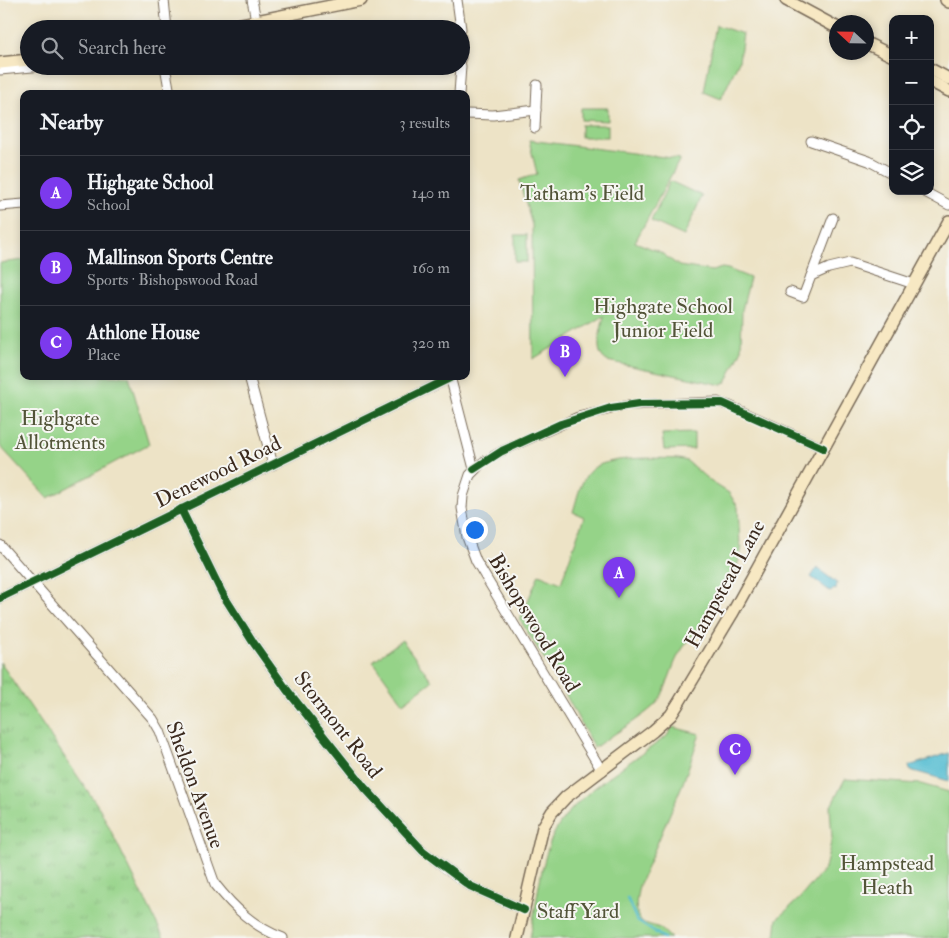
<!DOCTYPE html>
<html lang="en">
<head>
<meta charset="utf-8">
<style>
	body { margin:0; font-family:"IM FELL Double Pica",serif; background:#20242c; color:#f1f3f6 }
	.controls { position:absolute; right:15px; top:15px; display:grid; overflow:hidden; border-radius:10px; box-shadow:0 2px 8px #0003 }
	.controls button { width:45px; height:45px; display:grid; place-items:center; padding:0; border:0; border-bottom:1px solid #363941; background:#171b24; color:#f1f3f6; font:25px sans-serif }
	.compass { position:absolute; left:829px; top:15px; width:45px; height:45px; border-radius:50%; background:#171b24; box-shadow:0 2px 8px #0003; rotate:292deg }
	.you { position:absolute; left:474px; top:529px; width:18px; height:18px; margin:-12px; border:4px solid #fff; border-radius:50%; background:#1a73e8; box-shadow:0 0 0 8px #1a73e833 }
	.badge { display:grid; place-items:center; width:32px; height:32px; border-radius:50%; background:#7c3aed; color:#fff; font-size:16px; font-weight:700 }
	.pin { position:absolute; translate:-50% -41px; filter:drop-shadow(0 1px 2px #0008) }
	.pin::after { content:''; position:absolute; top:26px; width:18px; height:15px; background:inherit; clip-path:polygon(0 0,100% 0,50% 100%) }
	.list { margin:0; padding:0; list-style:none }
	h2 { display:flex; justify-content:space-between; align-items:center; height:65px; margin:0; padding:0 20px; font-size:21px }
	h2 small { font-size:16px; font-weight:400; color:#9ea1a6 }
	.list li { display:grid; grid-template-columns:32px 1fr auto; gap:15px; align-items:center; box-sizing:border-box; height:75px; padding:0 20px; border-top:1px solid #363941 }
	.list b { display:block; font-size:19px; white-space:nowrap }
	.list p { margin:0; font-size:16px; white-space:nowrap; color:#9ea1a6 }
	.list em { font-size:16px; font-style:normal; color:#9ea1a6 }
	.icon { flex:none; width:28px; height:28px; fill:none; stroke:currentColor; stroke-width:2; stroke-linecap:round; stroke-linejoin:round }
	.map { position:relative; flex:none; width:949px; height:938px; overflow:hidden }
	.search { position:absolute; background:#171b24; box-shadow:0 2px 8px #0003; left:20px; top:20px; width:450px; height:55px; display:flex; align-items:center; gap:12px; box-sizing:border-box; padding:0 18px; border-radius:28px; color:#9ea1a6; font-size:19px }
	.panel { position:absolute; background:#171b24; box-shadow:0 2px 8px #0003; left:20px; top:90px; width:450px; height:290px; border-radius:10px }
	.map>svg:first-child { display:block }
	.grass { fill:url(#grass-tufts); stroke:#687e53 }
	.green { fill:#95d388; stroke:#687e53 }
	.water { fill:#55bdd2; stroke:#487478 }
	.lines { fill:none; stroke-linecap:round; stroke-linejoin:round }
	.stream { stroke:#55bdd2; stroke-width:2.5 }
	.minor-casing { stroke:#796b59; stroke-width:11 }
	.secondary-casing { stroke:#796b59; stroke-width:14 }
	.minor { stroke:#fff; stroke-width:9 }
	.secondary { stroke:#f7e8c3; stroke-width:11 }
	.cycleway-casing { stroke:#f6f6f2; stroke-width:11 }
	.cycleway { stroke:#1b5e20; stroke-width:8 }
	.labels { text-anchor:middle; dominant-baseline:central; stroke-width:4; stroke-linejoin:round; paint-order:stroke }
	.park-label { font-size:21px; fill:#525438; stroke:#f6f6f2 }
	.street-label { font-size:21px; fill:#3b2a1e; stroke:#f6f6f2 }
</style>
</head>
<body>
<div class="map">
<svg width="949" height="938" viewBox="0 0 949 938">
	<defs>
		<pattern id="grass-tufts" width="24" height="20" patternUnits="userSpaceOnUse" patternTransform="scale(1.25)"><rect width="24" height="20" fill="#95d388"/><path d="M3 7l-1-3M5 7V3M7 7l1-3M15 17l-1-3M17 17v-4M19 17l1-3" fill="none" stroke="#81b575"/></pattern>
	</defs>
	<rect width="100%" height="100%" fill="#f6f6f2"/>
	<filter id="ink" filterUnits="userSpaceOnUse"><feTurbulence type="fractalNoise" baseFrequency=".02" numOctaves="2"/><feDisplacementMap in="SourceGraphic" scale="10" xChannelSelector="R" yChannelSelector="G"/><feConvolveMatrix kernelMatrix="1 2 1 2 8 2 1 2 1" color-interpolation-filters="sRGB"/></filter>
	<filter id="wash" filterUnits="userSpaceOnUse"><feTurbulence type="fractalNoise" baseFrequency=".0096" numOctaves="4" result="noise"/><feDisplacementMap in="SourceGraphic" scale="20" xChannelSelector="R" yChannelSelector="G"/><feGaussianBlur stdDeviation="1.12" result="paint"/><feColorMatrix in="noise" values="0 0 0 0 0 0 0 0 0 0 0 0 0 0 0 0 0 1.4 0 .05"/><feComposite in="paint" operator="in"/></filter>
	<g filter="url(#wash)">
		<rect width="100%" height="100%" fill="#ede3c6"/>
		<polygon class="grass" points="0,662 100,809 164,938 0,938"/>
		<g class="green">
			<polygon points="716,25 743,34 739,61 721,99 704,92"/>
			<polygon points="581,108 608,108 608,121 581,120"/>
			<rect x="581" y="125" width="27" height="12"/>
			<path d="M529 140 680 159 635 242 660 252 679 266 712 271 722 268 728 269 750 278 742 310 741 351 726 383 722 385 607 361C592 352 602 329 604 316L533 359 532 225 519 180 537 174Z"/>
			<polygon points="670,181 702,196 684,236 651,221"/>
			<polygon points="527,235 527,262 515,262 515,235"/>
			<polygon points="24,260 24,376 129,376 149,444 48,498 0,446 0,263"/>
			<polygon points="694,433 694,449 664,450 662,434"/>
			<path d="M679 459 687 461 710 481 729 493 738 507 740 546H742C736 588 703 617 681 651 671 665 666 696 654 706 636 722 613 734 594 748L561 686 520 620 539 574 561 583 584 517 573 512C577 499 580 482 589 472 603 455 657 458 679 459Z"/>
			<polygon points="402,640 432,681 403,703 373,661"/>
			<path d="M672 727 700 734 683 783 639 886C636 900 634 909 641 922L660 928 671 938H530C536 908 541 855 556 830 578 792 632 762 667 736Z"/>
			<polygon points="845,779 921,784 949,792 949,938 775,938 777,919 800,898 825,868 832,838 830,808"/>
		</g>
		<g class="water">
			<polygon points="817,568 837,583 836,590 834,589 831,592 811,577"/>
			<polygon points="949,753 949,781 910,770 909,766"/>
		</g>
		<g class="lines">
			<polyline class="stream" points="627,898 637,921 664,938"/>
		</g>
	</g>
	<g filter="url(#ink)">
		<g class="lines">
			<g class="minor-casing">
				<g id="minor">
					<polyline points="164,0 167,29"/>
					<polyline points="252,0 256,20"/>
					<polyline points="457,0 461,29"/>
					<polyline points="461,37 461,58"/>
					<polyline points="165,66 170,94"/>
					<polyline points="194,67 197,66"/>
					<polyline points="0,70 43,66"/>
					<polyline points="459,94 461,66"/>
					<polyline points="466,114 493,115 536,110"/>
					<polyline points="535,128 537,85"/>
					<polyline points="811,141 869,161 893,174"/>
					<polyline points="923,191 949,205"/>
					<polyline points="0,206 24,204"/>
					<polyline points="811,276 833,218"/>
					<polyline points="790,292 803,297 811,276 829,268 850,263 914,284"/>
					<polyline points="249,376 273,465"/>
					<polyline points="450,376 474,469"/>
					<polyline points="181,509 222,593 253,642 287,690 364,787 423,851 470,886 524,910"/>
					<path d="M0 545 153 719 160 731 215 884C234 908 254 927 283 938"/>
					<polyline points="0,598 450,378"/>
					<polyline points="602,771 476,561 467,537 462,508 463,496 470,475 482,463 502,451 578,417 628,405 718,402 730,406 823,448"/>
				</g>
			</g>
			<g class="secondary-casing">
				<g id="secondary">
					<polyline points="786,0 836,27"/>
					<polyline points="946,0 949,2"/>
					<polyline points="216,29 361,0"/>
					<polyline points="866,43 893,56"/>
					<polyline points="0,63 29,60"/>
					<polyline points="930,69 949,79"/>
					<polyline points="930,81 949,91"/>
					<polyline points="517,938 543,827 552,812 566,797 653,731 671,715 678,704 732,614 949,221"/>
				</g>
			</g>
			<use href="#minor" class="minor"/>
			<use href="#secondary" class="secondary"/>
			<g class="cycleway-casing">
				<g id="cycleway">
					<polyline points="474,469 502,451 561,424 611,408 639,404 722,403 823,448"/>
					<polyline points="181,509 222,593 253,642 287,690 364,787 423,851 470,886 524,910"/>
					<polyline points="0,598 450,378"/>
				</g>
			</g>
			<use href="#cycleway" class="cycleway"/>
		</g>
	</g>
	<g class="labels">
		<g class="park-label">
			<text x="582" y="193">Tatham's Field</text>
			<text x="663" y="306">Highgate School<tspan x="663" dy="24">Junior Field</tspan></text>
			<text x="60" y="418">Highgate<tspan x="60" dy="24">Allotments</tspan></text>
			<text x="887" y="863">Hampstead<tspan x="887" dy="24">Heath</tspan></text>
			<text x="578" y="911">Staff Yard</text>
		</g>
		<g class="street-label">
			<text transform="translate(218 472) rotate(-26)">Denewood Road</text>
			<text transform="translate(725 584) rotate(-61)">Hampstead Lane</text>
			<text transform="translate(534 623) rotate(59)">Bishopswood Road</text>
			<text transform="translate(338 725) rotate(52)">Stormont Road</text>
			<text transform="translate(195 785) rotate(70)">Sheldon Avenue</text>
		</g>
	</g>
</svg>
<div class="controls">
<button>+</button>
<button>−</button>
<button><svg class="icon" aria-label="locate" viewBox="0 0 24 24"><circle cx="12" cy="12" r="6"/><path d="M12 2v4M12 18v4M2 12h4M18 12h4"/></svg></button>
<button><svg class="icon" aria-label="layers" viewBox="0 0 24 24"><path d="M12 4l9 5-9 5-9-5zM3 14l9 5 9-5"/></svg></button>
</div>
<svg class="compass" viewBox="-18 -18 36 36"><path d="M0-13l5 13h-10z" fill="#e53935"/><path d="M0 13l5-13h-10z" fill="#9ea1a6"/></svg>
<div class="you"></div>
<div class="pin badge" style="left:619px;top:598px">A</div>
<div class="pin badge" style="left:565px;top:377px">B</div>
<div class="pin badge" style="left:735px;top:775px">C</div>
<div class="search"><svg class="icon" aria-label="search" viewBox="0 0 24 24"><circle cx="10" cy="10" r="6"/><path d="M15 15l6 6"/></svg>Search here</div>
<section class="panel">
<h2>Nearby<small>3 results</small></h2>
<ul class="list">
<li><span class="badge">A</span><div><b>Highgate School</b><p>School</p></div><em>140 m</em></li>
<li><span class="badge">B</span><div><b>Mallinson Sports Centre</b><p>Sports · Bishopswood Road</p></div><em>160 m</em></li>
<li><span class="badge">C</span><div><b>Athlone House</b><p>Place</p></div><em>320 m</em></li>
</ul>
</section>
</div>
</body>
</html>
